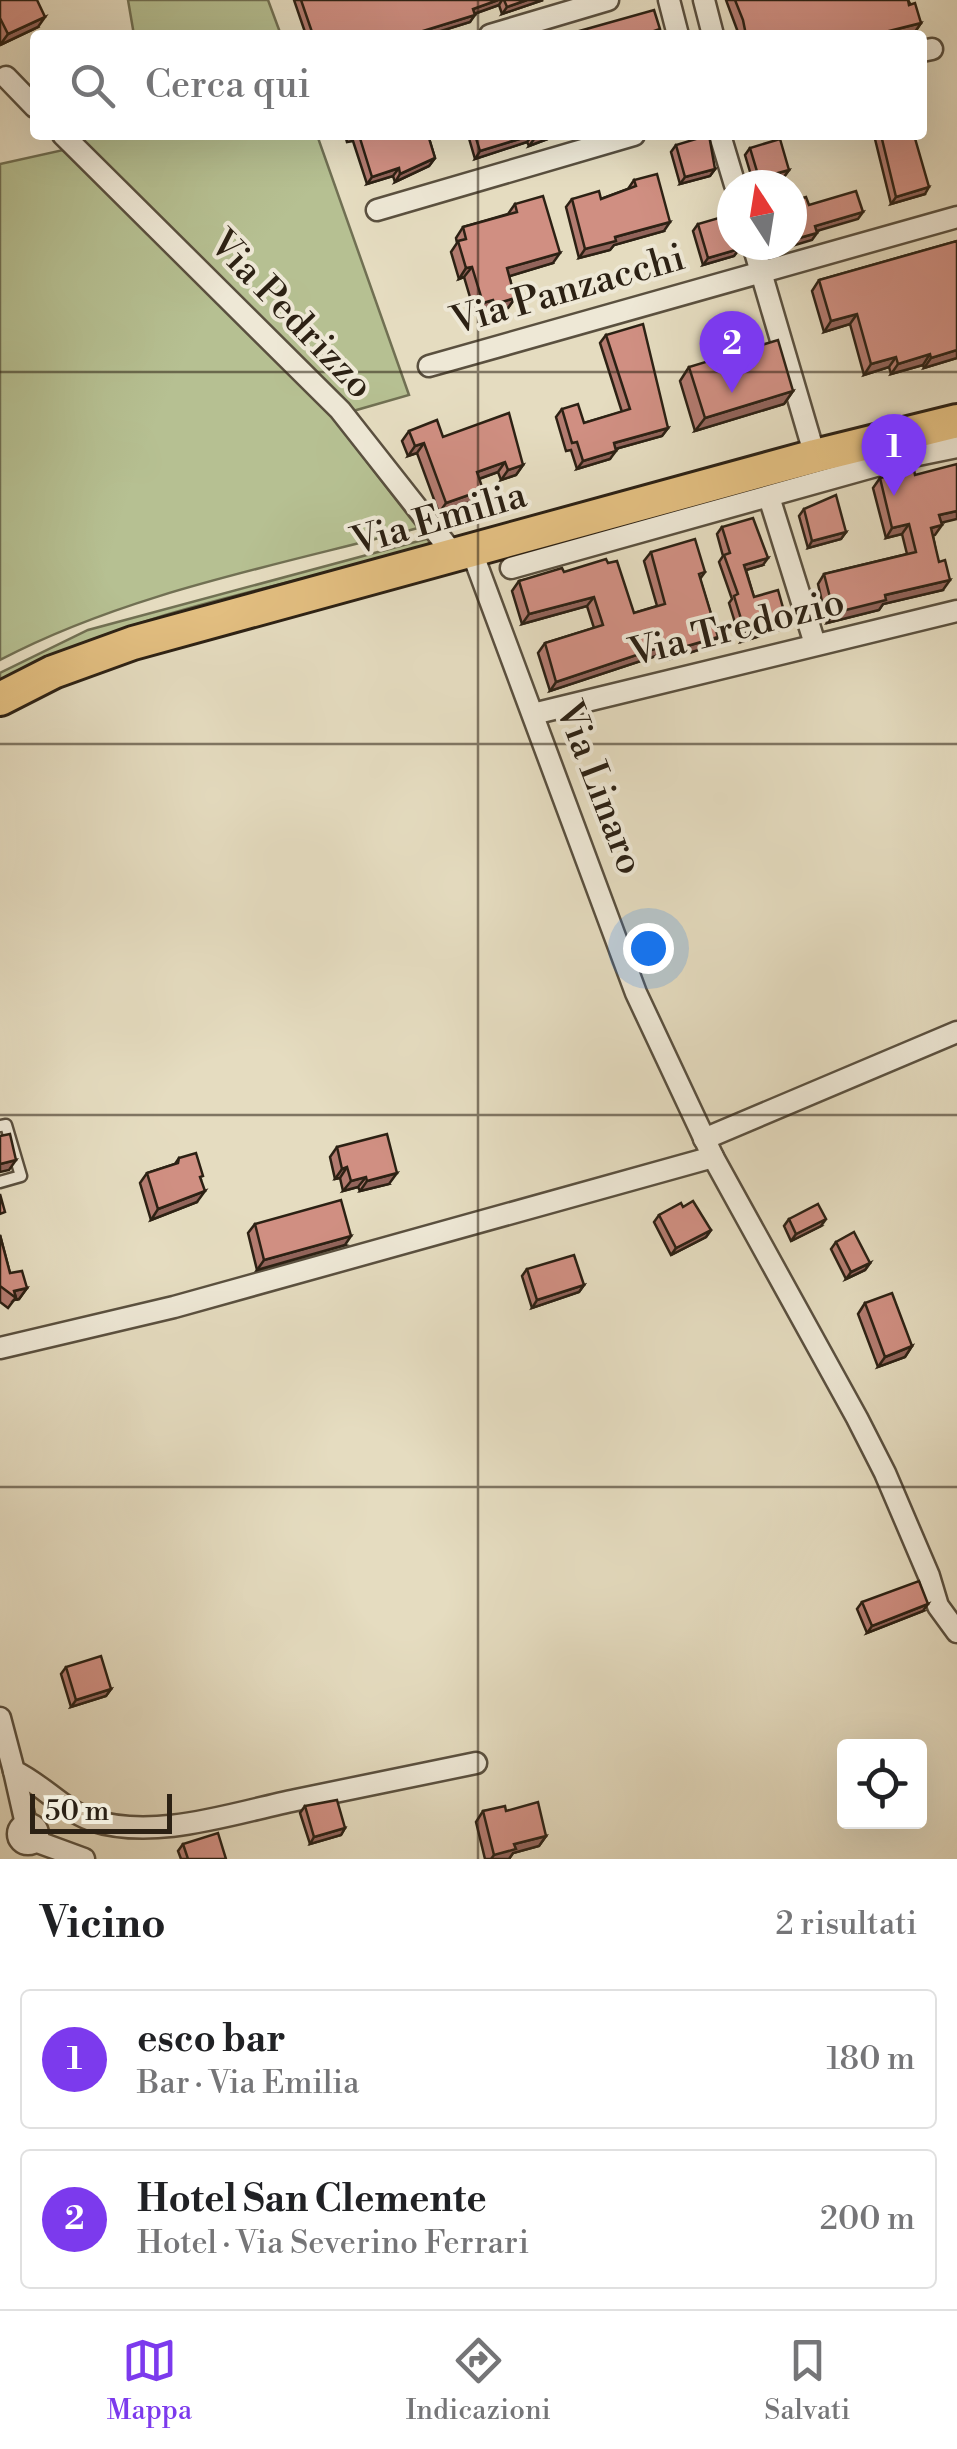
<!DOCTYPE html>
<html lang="it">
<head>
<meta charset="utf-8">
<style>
	body { margin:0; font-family:"Libre Bodoni",serif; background:#f2f2f2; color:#202124 }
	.controls { position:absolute; right:30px; bottom:30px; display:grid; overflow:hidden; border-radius:10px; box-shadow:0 10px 40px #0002 }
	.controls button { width:90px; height:90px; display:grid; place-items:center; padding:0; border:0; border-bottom:2px solid #e0e0e0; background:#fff; color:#202124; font:50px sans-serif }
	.compass { position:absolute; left:717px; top:170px; width:90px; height:90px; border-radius:50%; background:#fff; box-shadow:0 10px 40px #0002; rotate:348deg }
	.scale { position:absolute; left:30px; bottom:25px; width:142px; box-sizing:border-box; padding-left:10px; border:5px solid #2c2114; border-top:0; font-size:28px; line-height:35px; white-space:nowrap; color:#2c2114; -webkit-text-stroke:8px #eee8d6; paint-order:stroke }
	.you { position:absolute; left:648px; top:948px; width:35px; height:35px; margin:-25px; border:8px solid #fff; border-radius:50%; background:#1a73e8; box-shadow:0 0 0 15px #1a73e833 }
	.badge { display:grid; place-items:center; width:65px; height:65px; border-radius:50%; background:#7c3aed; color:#fff; font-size:32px; font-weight:700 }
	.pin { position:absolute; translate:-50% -82px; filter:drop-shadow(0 2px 5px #0008) }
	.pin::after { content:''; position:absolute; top:52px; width:35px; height:30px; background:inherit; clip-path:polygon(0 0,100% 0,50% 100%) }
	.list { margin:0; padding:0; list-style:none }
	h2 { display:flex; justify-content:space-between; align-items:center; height:130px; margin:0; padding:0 40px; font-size:42px }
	h2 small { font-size:32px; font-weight:400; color:#757577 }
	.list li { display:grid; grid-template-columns:65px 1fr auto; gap:30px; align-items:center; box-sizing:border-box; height:140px; margin:0 20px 20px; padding:0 20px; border:2px solid #e0e0e0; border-radius:10px }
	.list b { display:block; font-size:38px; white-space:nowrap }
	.list p { margin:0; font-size:32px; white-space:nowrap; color:#757577 }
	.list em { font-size:32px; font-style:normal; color:#757577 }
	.icon { flex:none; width:55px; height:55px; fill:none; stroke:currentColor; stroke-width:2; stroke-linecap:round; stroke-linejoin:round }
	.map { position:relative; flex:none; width:957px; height:1859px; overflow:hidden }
	.search { position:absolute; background:#fff; box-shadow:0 10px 40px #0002; left:30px; right:30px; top:30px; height:110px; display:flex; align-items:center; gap:25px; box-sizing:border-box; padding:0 35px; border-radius:10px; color:#757577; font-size:38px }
	.sheet { height:450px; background:#fff }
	nav { display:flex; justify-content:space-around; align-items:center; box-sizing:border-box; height:140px; border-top:2px solid #e0e0e0; background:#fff; font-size:28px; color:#757577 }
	nav a { display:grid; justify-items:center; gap:5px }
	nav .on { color:#7c3aed }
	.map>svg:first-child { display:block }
	.green { fill:#b6c092; stroke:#717053; stroke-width:2.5 }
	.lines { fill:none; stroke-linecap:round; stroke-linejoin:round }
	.lane-casing { stroke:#5a503f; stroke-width:15 }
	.street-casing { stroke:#5a503f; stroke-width:25 }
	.primary-casing { stroke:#2c2114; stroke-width:38 }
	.lane { stroke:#eee8d6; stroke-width:10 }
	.street { stroke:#eee8d6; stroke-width:20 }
	.primary { stroke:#e2be80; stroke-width:32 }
	.wall { fill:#b37b70; stroke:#2c2114; stroke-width:2.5 }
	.shaded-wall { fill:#92645b; stroke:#2c2114; stroke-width:2.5 }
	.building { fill:#d08f82; stroke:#2c2114; stroke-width:2.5 }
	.grid { fill:none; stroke:#2c2114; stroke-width:2.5; stroke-opacity:0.55 }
	.labels { text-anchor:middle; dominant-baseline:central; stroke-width:8; stroke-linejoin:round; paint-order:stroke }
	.street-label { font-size:38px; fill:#2c2114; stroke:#eee8d6 }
</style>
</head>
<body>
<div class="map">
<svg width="957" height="1859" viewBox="0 0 957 1859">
	<rect width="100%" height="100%" fill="#e5dcc0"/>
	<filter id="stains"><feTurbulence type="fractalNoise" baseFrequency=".002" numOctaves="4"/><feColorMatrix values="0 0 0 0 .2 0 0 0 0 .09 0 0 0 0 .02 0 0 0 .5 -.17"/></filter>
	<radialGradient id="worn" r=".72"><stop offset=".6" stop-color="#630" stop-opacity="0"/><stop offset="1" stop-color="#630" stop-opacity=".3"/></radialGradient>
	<g class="green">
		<polygon points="128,0 268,0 281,35 134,35"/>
		<polygon points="72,135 317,135 409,395 353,411"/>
		<path d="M63 150 330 414 418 528C279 565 127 593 0 660V164Z"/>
		<path d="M430 538 428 547C285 586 133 611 0 680V673L88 630Z"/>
	</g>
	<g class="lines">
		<g class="lane-casing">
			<polyline id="lane" points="0,1126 6,1125 21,1176 0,1182"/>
		</g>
		<g class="street-casing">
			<g id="street">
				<polyline points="669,0 678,35"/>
				<polyline points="704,0 713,35"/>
				<polyline points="490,35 608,0"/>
				<polyline points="922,51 932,49"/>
				<polyline points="6,77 35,107"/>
				<polyline points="63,135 340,410 455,556"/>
				<polyline points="720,135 735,185"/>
				<polyline points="377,210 634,135"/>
				<polyline points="753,245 815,456"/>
				<polyline points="429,366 957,217"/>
				<polyline points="769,497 815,644"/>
				<polyline points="472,552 636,993 713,1157 857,1418 885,1473 929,1576 938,1606 957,1632"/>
				<polyline points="511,568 908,457 957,447"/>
				<polyline points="533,714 957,611"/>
				<polyline points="704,1139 957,1032"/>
				<polyline points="0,1348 174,1307 713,1157"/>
				<path d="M0 1718 14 1771C42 1784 62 1809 91 1820 155 1841 233 1813 296 1800 356 1788 416 1775 476 1763"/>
				<polyline points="14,1771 26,1824"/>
				<circle cx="28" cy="1834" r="10"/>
				<polyline points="35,1841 84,1859"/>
			</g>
		</g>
		<g class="primary-casing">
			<polyline id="primary" points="0,699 53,672 133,643 815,456 957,421"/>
		</g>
		<use href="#lane" class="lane"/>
		<use href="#street" class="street"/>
		<use href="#primary" class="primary"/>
	</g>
	<g class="wall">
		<polygon points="0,0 38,27 0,45"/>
		<polygon points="294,0 543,0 502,14 499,5 474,14 470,22 428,35 306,35"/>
		<polygon points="726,0 908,0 921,23 915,32 901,35 739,35"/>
		<polygon points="345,135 428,135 435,158 429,166 395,182 393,176 367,184 353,141 347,142"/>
		<polygon points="468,135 558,135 529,146 527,142 475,159"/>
		<polygon points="874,135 914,135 925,194 891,204"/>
		<polygon points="676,145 715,169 710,176 680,184 671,152"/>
		<polygon points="750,148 789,170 784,177 754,185 745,155"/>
		<polygon points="634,180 664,231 614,245 610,250 579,258 566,207 572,199 601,199 628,189"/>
		<polygon points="515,204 553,263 509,276 515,298 508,308 487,314 486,311 475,314 464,277 459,279 451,252 457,243 456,238 463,227 508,214"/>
		<polygon points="698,224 739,249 734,256 703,265 693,231"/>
		<polygon points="957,241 957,358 924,368 923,365 891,374 889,367 864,375 850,324 824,332 812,291 819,280"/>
		<polygon points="606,335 668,428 662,436 615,449 610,459 577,469 571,450 566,451 556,417 562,409 584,423 622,412 600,343"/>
		<polygon points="689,367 793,391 784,404 695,431 680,381"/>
		<polygon points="409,431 443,437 523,465 516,475 501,480 498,472 479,479 476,500 439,513 417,453 408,456 402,441"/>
		<polygon points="915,475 941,523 933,536 943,590 883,604 879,610 827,623 818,584 824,574 907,554 902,534 886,538 873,488 880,478"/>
		<polygon points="804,509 846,532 841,539 808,548 799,516"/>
		<polygon points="722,527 763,565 746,570 754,597 787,622 782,629 741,642 729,603 732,599 719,562 723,556 717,534"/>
		<polygon points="651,552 705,572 700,579 718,637 711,646 670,659 668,652 550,691 538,653 545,643 594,628 587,606 522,624 512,591 519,581 564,572 634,613 657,606 644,561"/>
		<polygon points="337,1147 389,1184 360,1191 358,1187 343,1191 340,1178 335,1179 330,1157"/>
		<polygon points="179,1158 201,1180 197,1202 151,1220 140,1183 147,1173 175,1164"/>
		<polygon points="683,1207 711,1230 706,1237 671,1255 654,1222 659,1215"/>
		<polygon points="789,1219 821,1226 791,1241 784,1226"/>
		<polygon points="255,1224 345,1245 257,1270 248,1233"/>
		<polygon points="0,1235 10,1273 27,1288 19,1299 14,1300 8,1308 0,1302"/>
		<polygon points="836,1242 870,1263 865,1270 846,1279 831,1249"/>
		<polygon points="527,1269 584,1285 579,1292 532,1308 522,1276"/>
		<polygon points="865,1303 912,1346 905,1357 878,1367 858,1314"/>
		<polygon points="862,1602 923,1611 867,1633 857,1609"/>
		<polygon points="66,1667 111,1689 106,1696 71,1707 61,1674"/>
		<polygon points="305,1806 345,1828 341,1835 310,1844 300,1813"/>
		<polygon points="483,1811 506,1811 546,1836 539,1846 513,1853 509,1859 485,1859 476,1822"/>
		<polygon points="183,1844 226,1859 181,1859 178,1851"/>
	</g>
	<g class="shaded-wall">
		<polygon points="498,0 502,0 499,5 468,16 473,9"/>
		<polygon points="527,0 543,0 502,14 507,7"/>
		<polygon points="475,15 470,22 428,35 410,35"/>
		<polygon points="45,17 38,27 0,45 8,34"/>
		<polygon points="921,23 915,32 901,35 873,35"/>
		<polygon points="533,135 527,142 475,159 480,151"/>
		<polygon points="544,135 558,135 529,146 534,139"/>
		<polygon points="435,158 429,166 395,182 400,174"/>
		<polygon points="399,168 393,176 367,184 372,177"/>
		<polygon points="715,169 710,176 680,184 685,177"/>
		<polygon points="789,170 784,177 754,185 759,178"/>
		<polygon points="929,187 925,194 891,204 896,197"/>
		<polygon points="863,212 858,219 810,233 815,226"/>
		<polygon points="670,222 664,231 614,245 610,250 579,258 585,249 615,237"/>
		<polygon points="817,233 812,240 775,251 779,245 792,245 792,240"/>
		<polygon points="739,249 734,256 703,265 708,258"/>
		<polygon points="560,253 553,263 500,279 507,268"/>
		<polygon points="472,267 464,277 459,279 466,268"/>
		<polygon points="515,298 508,308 487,314 495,304"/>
		<polygon points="493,300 486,311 475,314 483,303"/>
		<polygon points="857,314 850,324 824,332 831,321"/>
		<polygon points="957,350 957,358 924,368 931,358"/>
		<polygon points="930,354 923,365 891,374 898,364"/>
		<polygon points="896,357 889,367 864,375 871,364"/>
		<polygon points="793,391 784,404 695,431 705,418"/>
		<polygon points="668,428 662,436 608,451 614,443"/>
		<polygon points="424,443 417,453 408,456 415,446"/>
		<polygon points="616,451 610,459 577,469 583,461"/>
		<polygon points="505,462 498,472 470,482 477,472"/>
		<polygon points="523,465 516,475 501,480 508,470"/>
		<polygon points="483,490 476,500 439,513 446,503"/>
		<polygon points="957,511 957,519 932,525 939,515"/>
		<polygon points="909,524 902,534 886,538 892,528"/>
		<polygon points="942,525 935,535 924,538 931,528"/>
		<polygon points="846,532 841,539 808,548 812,541"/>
		<polygon points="768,558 763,565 739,572 744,565"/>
		<polygon points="950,580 943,590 883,604 879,610 827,623 834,613 885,595"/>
		<polygon points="594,597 587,606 522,624 529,614"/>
		<polygon points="787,622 782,629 741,642 746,635"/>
		<polygon points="718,637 711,646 670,659 677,649"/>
		<polygon points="675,642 668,652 550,691 556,682"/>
		<polygon points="16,1160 9,1170 0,1172 0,1164"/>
		<polygon points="347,1167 340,1178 335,1179 342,1169"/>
		<polygon points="397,1173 389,1184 360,1191 367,1181"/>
		<polygon points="366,1177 358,1187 343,1191 351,1181"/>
		<polygon points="205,1191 197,1202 151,1220 158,1209"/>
		<polygon points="826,1219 821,1226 791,1241 796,1234"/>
		<polygon points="711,1230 706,1237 671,1255 676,1248"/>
		<polygon points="351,1236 345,1245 257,1270 264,1260"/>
		<polygon points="870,1263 865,1270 846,1279 851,1272"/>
		<polygon points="584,1285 579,1292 532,1308 537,1300"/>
		<polygon points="27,1288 19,1299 14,1300 16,1298 14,1291"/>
		<polygon points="912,1346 905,1357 878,1367 885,1357"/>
		<polygon points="928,1604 923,1611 867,1633 872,1626"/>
		<polygon points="111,1689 106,1696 71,1707 76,1700"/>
		<polygon points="345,1828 341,1835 310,1844 314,1837"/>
		<polygon points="546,1836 539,1846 513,1853 509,1859 491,1859 494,1855 514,1844"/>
	</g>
	<g class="building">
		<polygon points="0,0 37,0 45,17 8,34 0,18"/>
		<polygon points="301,0 498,0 473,9 475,15 410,35 313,35"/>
		<polygon points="504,0 527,0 507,7"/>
		<polygon points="735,0 908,0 909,5 915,3 921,23 873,35 746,35 743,20"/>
		<polygon points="654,10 660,29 651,32 652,35 565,35"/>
		<polygon points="359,135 428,135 435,158 400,174 399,168 372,177"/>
		<polygon points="475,135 532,135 480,151"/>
		<polygon points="709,135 715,169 685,177 676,145"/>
		<polygon points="881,135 914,135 929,187 896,197"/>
		<polygon points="780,139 789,170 759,178 750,148"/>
		<polygon points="657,174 670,222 615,237 616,241 585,249 572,199 599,191 601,199 636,186 634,180"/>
		<polygon points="856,191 863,212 815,226 817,233 792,240 792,201 806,197 809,205"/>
		<polygon points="543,196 560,253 507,268 515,298 495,304 493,300 483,303 472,267 466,268 458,241 466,239 463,227 517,212 515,204"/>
		<polygon points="729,215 732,226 732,245 737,245 739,249 708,258 698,224"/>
		<polygon points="957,241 957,350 931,358 930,354 898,364 896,357 871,364 857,314 831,321 819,280"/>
		<polygon points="643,324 668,428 614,443 616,451 583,461 577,442 572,443 562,409 578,404 584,423 630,409 606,335"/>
		<polygon points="778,340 793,391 705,418 689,367"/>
		<polygon points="509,413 523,465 508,470 505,462 477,472 483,490 446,503 424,443 415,446 409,431 437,420 443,437"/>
		<polygon points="957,464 957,511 939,515 942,525 931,528 939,562 945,560 950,580 885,595 886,600 834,613 824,574 916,552 909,524 892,528 880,478 914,470 915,475"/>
		<polygon points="836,495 846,532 812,541 804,509"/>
		<polygon points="753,518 768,558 744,565 754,597 778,590 787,622 746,635 734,596 738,594 724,555 730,553 722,527"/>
		<polygon points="695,539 705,572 699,574 718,637 677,649 675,642 556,682 545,643 603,625 594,597 529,614 519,581 562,568 564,572 606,559 608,563 617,561 634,613 665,604 651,552"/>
		<polygon points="10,1134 16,1160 0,1164 0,1136"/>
		<polygon points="387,1134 397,1173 367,1181 366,1177 351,1181 347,1167 342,1169 337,1147"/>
		<polygon points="196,1153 203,1176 200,1177 205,1191 158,1209 147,1173 178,1163 179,1158"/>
		<polygon points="0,1194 5,1212 0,1214"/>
		<polygon points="341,1200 351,1236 264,1260 255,1224"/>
		<polygon points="693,1201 711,1230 676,1248 659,1215 681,1203 683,1207"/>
		<polygon points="818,1204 826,1219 796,1234 789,1219"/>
		<polygon points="854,1232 870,1263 851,1272 836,1242"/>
		<polygon points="0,1235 10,1273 22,1271 27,1288 14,1291 16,1298 0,1286"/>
		<polygon points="574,1255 584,1285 537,1300 527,1269"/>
		<polygon points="892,1293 912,1346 885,1357 865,1303"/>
		<polygon points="919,1581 928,1604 872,1626 862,1602"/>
		<polygon points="101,1656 111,1689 76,1700 66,1667"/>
		<polygon points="337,1800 345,1828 314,1837 305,1806"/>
		<polygon points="538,1802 546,1836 514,1844 516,1849 494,1855 483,1811 505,1806 506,1811"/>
		<polygon points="218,1833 226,1859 188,1859 183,1844"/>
	</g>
	<path class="grid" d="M478 0V35M478 135V1859M0 372H957M0 744H957M0 1115H957M0 1487H957"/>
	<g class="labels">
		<g class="street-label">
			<text transform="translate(568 290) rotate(-16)">Via Panzacchi</text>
			<text transform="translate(291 315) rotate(46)">Via Pedrizzo</text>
			<text transform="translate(439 519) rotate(-16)">Via Emilia</text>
			<text transform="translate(737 628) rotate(-14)">Via Tredozio</text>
			<text transform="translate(599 788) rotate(69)">Via Linaro</text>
		</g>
	</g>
	<rect width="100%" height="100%" filter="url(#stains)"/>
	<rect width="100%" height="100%" fill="url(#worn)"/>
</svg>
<div class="controls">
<button><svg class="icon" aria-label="locate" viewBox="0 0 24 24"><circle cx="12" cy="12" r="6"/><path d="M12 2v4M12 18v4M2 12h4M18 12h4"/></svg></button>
</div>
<svg class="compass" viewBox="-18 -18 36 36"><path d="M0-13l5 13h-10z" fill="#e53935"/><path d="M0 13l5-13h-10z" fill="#757577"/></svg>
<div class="scale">50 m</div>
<div class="you"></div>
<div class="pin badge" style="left:894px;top:496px">1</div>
<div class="pin badge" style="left:732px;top:393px">2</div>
<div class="search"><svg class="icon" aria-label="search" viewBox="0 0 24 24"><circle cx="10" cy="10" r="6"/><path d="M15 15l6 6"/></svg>Cerca qui</div>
</div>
<section class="sheet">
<h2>Vicino<small>2 risultati</small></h2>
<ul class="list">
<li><span class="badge">1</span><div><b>esco bar</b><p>Bar · Via Emilia</p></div><em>180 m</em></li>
<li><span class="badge">2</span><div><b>Hotel San Clemente</b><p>Hotel · Via Severino Ferrari</p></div><em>200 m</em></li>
</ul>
</section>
<nav>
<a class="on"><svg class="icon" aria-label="map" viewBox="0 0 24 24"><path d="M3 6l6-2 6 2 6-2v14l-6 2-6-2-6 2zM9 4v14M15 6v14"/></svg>Mappa</a>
<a><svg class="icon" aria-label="directions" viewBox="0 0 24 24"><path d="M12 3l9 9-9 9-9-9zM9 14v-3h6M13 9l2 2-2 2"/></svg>Indicazioni</a>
<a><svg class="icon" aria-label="saved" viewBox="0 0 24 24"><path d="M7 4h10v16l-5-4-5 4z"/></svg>Salvati</a>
</nav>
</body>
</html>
